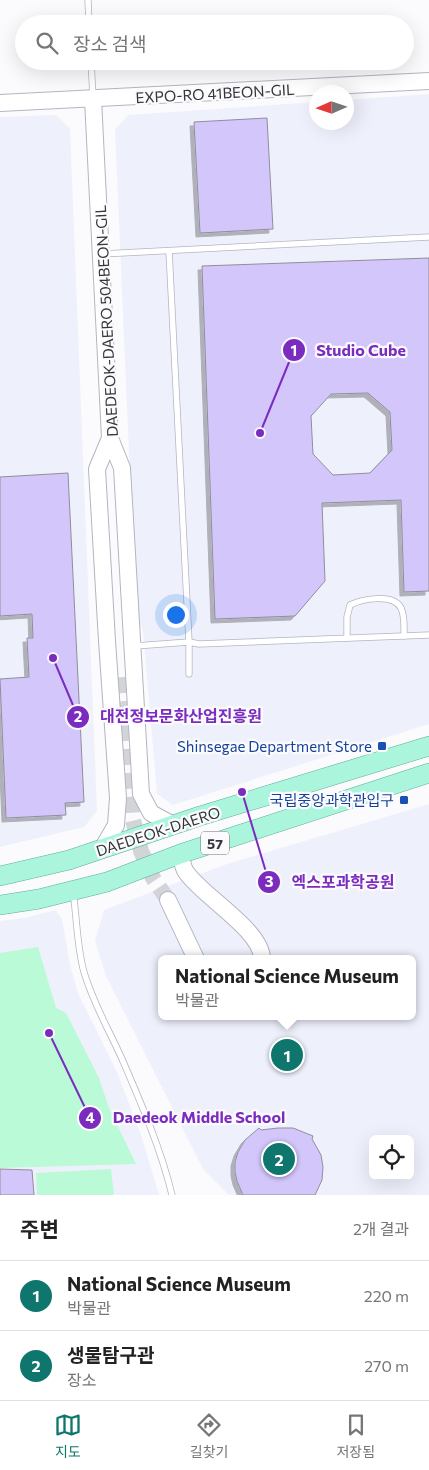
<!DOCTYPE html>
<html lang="ko">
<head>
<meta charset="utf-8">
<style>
	body { margin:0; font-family:Commissioner,"Noto Sans KR",sans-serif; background:#f2f2f2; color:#222 }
	.controls { position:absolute; right:15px; bottom:15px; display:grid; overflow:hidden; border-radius:8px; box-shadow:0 5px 20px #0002 }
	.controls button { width:45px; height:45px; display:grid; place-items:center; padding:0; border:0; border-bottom:1px solid #e0e0e0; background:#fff; color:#222; font:25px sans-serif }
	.compass { position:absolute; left:309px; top:85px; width:45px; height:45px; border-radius:50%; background:#fff; box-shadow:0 5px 20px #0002; rotate:267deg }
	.you { position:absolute; left:175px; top:614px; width:18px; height:18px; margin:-12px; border:4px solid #fff; border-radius:50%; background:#1a73e8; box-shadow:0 0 0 8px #1a73e833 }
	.badge { display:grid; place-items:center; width:32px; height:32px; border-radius:50%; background:#0f766e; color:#fff; font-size:16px; font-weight:700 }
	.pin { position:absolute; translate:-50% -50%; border:2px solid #fff; box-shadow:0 1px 5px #0006 }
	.popup { position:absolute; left:158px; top:955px; width:258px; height:65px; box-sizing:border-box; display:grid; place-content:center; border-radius:8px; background:#fff; filter:drop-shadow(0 1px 4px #0005); font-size:16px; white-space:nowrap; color:#767676 }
	.popup b { font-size:19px; color:#222 }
	.popup::after { content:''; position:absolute; left:50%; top:100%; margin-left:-10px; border:10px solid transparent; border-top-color:#fff }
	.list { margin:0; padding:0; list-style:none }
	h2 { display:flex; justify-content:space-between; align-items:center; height:65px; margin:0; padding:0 20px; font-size:21px }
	h2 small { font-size:16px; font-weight:400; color:#767676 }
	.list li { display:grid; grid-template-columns:32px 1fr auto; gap:15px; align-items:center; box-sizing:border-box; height:70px; padding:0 20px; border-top:1px solid #e0e0e0 }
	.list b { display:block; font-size:19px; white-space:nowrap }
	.list p { margin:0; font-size:16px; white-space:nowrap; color:#767676 }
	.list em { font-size:16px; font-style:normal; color:#767676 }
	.icon { flex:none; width:28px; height:28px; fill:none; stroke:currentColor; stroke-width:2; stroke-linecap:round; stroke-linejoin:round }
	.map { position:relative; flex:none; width:429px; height:1195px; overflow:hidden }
	.search { position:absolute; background:#fff; box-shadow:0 5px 20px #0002; left:15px; right:15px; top:15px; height:55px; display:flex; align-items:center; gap:12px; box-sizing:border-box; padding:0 18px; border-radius:28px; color:#767676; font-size:19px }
	.sheet { height:205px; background:#fff }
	nav { display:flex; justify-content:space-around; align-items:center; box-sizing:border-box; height:70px; border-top:1px solid #e0e0e0; background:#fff; font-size:14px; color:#767676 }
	nav a { display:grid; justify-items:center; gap:2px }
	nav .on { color:#0f766e }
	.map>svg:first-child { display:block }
	.built { fill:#eef0fc; fill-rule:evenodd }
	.green { fill:#bafad7 }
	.building { fill:#d3c6fb; stroke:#918e9a; fill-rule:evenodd; filter:url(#shadow) }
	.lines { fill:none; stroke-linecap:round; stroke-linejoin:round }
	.secondary-tunnel { stroke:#d3d4d7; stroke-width:16; stroke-dasharray:16 8; stroke-linecap:butt }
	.lane-casing { stroke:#b3b6c1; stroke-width:7 }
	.secondary-casing { stroke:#b3b6c1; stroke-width:18 }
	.primary-casing { stroke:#5eae96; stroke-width:20 }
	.lane { stroke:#fff; stroke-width:5.5 }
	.secondary { stroke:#fff; stroke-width:16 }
	.primary { stroke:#acf5dd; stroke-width:19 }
	.transit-dot { fill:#1a4fb4; stroke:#fbfbfe; stroke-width:2 }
	.labels { text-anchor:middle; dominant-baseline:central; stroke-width:4.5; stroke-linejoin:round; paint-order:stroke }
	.shield { fill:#fbfbfe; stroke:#707176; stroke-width:1 }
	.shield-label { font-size:14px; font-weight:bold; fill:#35363b }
	.street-label { font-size:15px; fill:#35363b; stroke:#fbfbfe }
	.transit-label { font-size:15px; fill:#164399; stroke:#fbfbfe; text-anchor:end }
	.leader { fill:none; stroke:#7b2cbf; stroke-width:2 }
	.callout-dot { fill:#7b2cbf; stroke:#fbfbfe; stroke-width:2 }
	.mark-label { font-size:15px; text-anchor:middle; font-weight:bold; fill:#fff }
	.callout-label { font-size:16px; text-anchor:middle; font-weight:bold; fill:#7b2cbf; stroke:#fbfbfe; stroke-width:4.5; stroke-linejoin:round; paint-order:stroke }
</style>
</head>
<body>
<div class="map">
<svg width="429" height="1195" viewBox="0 0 429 1195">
	<defs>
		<filter id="shadow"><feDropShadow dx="-4" dy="4" stdDeviation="0" flood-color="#0004"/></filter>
	</defs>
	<rect width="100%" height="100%" fill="#fbfbfe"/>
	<g class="built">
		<polygon points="429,94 429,724 173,805 157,794 143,631 136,615 115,130 128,115 316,102 316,122 346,122 347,100"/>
		<polygon points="56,115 70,129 97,811 84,827 0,847 0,117"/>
		<path d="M429 804V1195H229L203 1169 106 976 95 941 104 910 227 864ZM162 959H412V1016H162ZM373 1139H410V1176H373Z"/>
		<polygon points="55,910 62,919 70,965 78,993 117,1072 141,1135 159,1195 0,1195 0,921 25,918"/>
	</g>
	<g class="green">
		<polygon points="38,947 56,1008 66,1013 99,1078 109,1108 136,1164 0,1168 0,953"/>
		<polygon points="111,1169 114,1195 37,1195 36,1173"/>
	</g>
	<g class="building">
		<polygon points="267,118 273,229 200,233 194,122"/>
		<path d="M429 258V591L404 592 401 500 322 503 325 581 295 616 215 619 202 266ZM368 393 390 412 392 450 370 473 333 475 313 454 311 416 331 394Z"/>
		<polygon points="68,473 84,802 65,803 66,815 6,818 0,679 29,677 27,638 33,638 32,614 0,616 0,477"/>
		<polygon points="259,1128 261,1130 278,1128 293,1128 313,1136 312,1139 321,1155 323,1167 322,1180 315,1195 243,1195 237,1181 235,1172 235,1162 238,1152 245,1140"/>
		<polygon points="0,1169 32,1170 34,1195 0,1195"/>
	</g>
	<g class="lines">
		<polyline class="secondary-tunnel" points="124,677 132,816 141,851 153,878 168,900"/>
		<g class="lane-casing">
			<g id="lane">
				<polyline points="88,0 89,24"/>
				<polyline points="91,61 93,97"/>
				<polyline points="169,251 189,642 199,644 429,635"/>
				<polyline points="102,254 429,237"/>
				<path d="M347 638V617L350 605C362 599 393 593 401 608 405 616 404 627 404 636"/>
				<polyline points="135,646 189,642 189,674"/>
				<path d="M73 892C77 918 77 948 84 972 93 1003 109 1030 122 1059 141 1103 161 1149 172 1195"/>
			</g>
		</g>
		<g class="secondary-casing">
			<g id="secondary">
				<polyline points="93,99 110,438 122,468 141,794 151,813 173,825"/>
				<polyline points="0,103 429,81"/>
				<polyline points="102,849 116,825 118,798 107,641 97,469 110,438"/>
				<path d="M180 854C182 860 183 868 186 872 203 897 262 930 262 959"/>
				<polyline points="168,900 196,959"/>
			</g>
		</g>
		<g class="primary-casing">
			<g id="primary">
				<polyline points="0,876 69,860 200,816 429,746"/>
				<polyline points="0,905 39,899 107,882 180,854 429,773"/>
			</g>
		</g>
		<use href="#lane" class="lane"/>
		<use href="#secondary" class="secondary"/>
		<use href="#primary" class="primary"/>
	</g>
	<g class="transit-dot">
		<rect x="377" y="741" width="10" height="10" rx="2.5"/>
		<rect x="399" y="795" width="10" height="10" rx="2.5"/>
	</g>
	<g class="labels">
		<rect class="shield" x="201" y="831.5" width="28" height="23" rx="4"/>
		<g class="shield-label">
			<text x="215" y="843">57</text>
		</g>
		<g class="street-label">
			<text transform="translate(215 93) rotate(-3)">EXPO-RO 41BEON-GIL</text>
			<text transform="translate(106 321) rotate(-93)">DAEDEOK-DAERO 504BEON-GIL</text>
			<text transform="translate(158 831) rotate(-18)">DAEDEOK-DAERO</text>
		</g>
		<g class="transit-label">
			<text x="372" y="746">Shinsegae Department Store</text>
			<text x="394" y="800">국립중앙과학관입구</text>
		</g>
	</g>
	<path class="leader" d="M260 433L294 350M53 658L78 717M242 792L269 882M49 1033L90 1118"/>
	<g class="callout-dot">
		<circle cx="260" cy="433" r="5"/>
		<circle cx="53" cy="658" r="5"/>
		<circle cx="242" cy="792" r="5"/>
		<circle cx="49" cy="1033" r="5"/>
		<circle cx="294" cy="350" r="12"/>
		<circle cx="78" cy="717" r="12"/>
		<circle cx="269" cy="882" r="12"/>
		<circle cx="90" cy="1118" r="12"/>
	</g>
	<g class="mark-label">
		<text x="294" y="356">1</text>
		<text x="78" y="722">2</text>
		<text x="269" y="887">3</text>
		<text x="90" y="1123">4</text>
	</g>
	<g class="callout-label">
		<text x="361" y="356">Studio Cube</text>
		<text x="181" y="722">대전정보문화산업진흥원</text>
		<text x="343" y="888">엑스포과학공원</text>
		<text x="199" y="1123">Daedeok Middle School</text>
	</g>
</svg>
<div class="controls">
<button><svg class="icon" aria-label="locate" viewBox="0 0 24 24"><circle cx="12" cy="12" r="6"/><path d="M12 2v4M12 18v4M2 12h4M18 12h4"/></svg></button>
</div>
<svg class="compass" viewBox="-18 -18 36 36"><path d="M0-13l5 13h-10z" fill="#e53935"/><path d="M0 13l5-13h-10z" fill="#767676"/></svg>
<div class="you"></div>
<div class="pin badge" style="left:287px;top:1055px">1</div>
<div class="popup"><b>National Science Museum</b>박물관</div>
<div class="pin badge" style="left:279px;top:1159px">2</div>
<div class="search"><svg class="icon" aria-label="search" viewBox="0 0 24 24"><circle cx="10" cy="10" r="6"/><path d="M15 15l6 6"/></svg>장소 검색</div>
</div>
<section class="sheet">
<h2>주변<small>2개 결과</small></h2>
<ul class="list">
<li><span class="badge">1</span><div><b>National Science Museum</b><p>박물관</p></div><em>220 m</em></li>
<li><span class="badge">2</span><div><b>생물탐구관</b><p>장소</p></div><em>270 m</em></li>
</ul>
</section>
<nav>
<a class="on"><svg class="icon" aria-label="map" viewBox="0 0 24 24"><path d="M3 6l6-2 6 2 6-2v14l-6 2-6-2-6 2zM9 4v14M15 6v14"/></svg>지도</a>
<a><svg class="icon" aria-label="directions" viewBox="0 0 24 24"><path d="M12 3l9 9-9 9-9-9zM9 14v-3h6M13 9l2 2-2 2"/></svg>길찾기</a>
<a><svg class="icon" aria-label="saved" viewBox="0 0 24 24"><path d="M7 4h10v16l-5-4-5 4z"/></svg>저장됨</a>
</nav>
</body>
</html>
